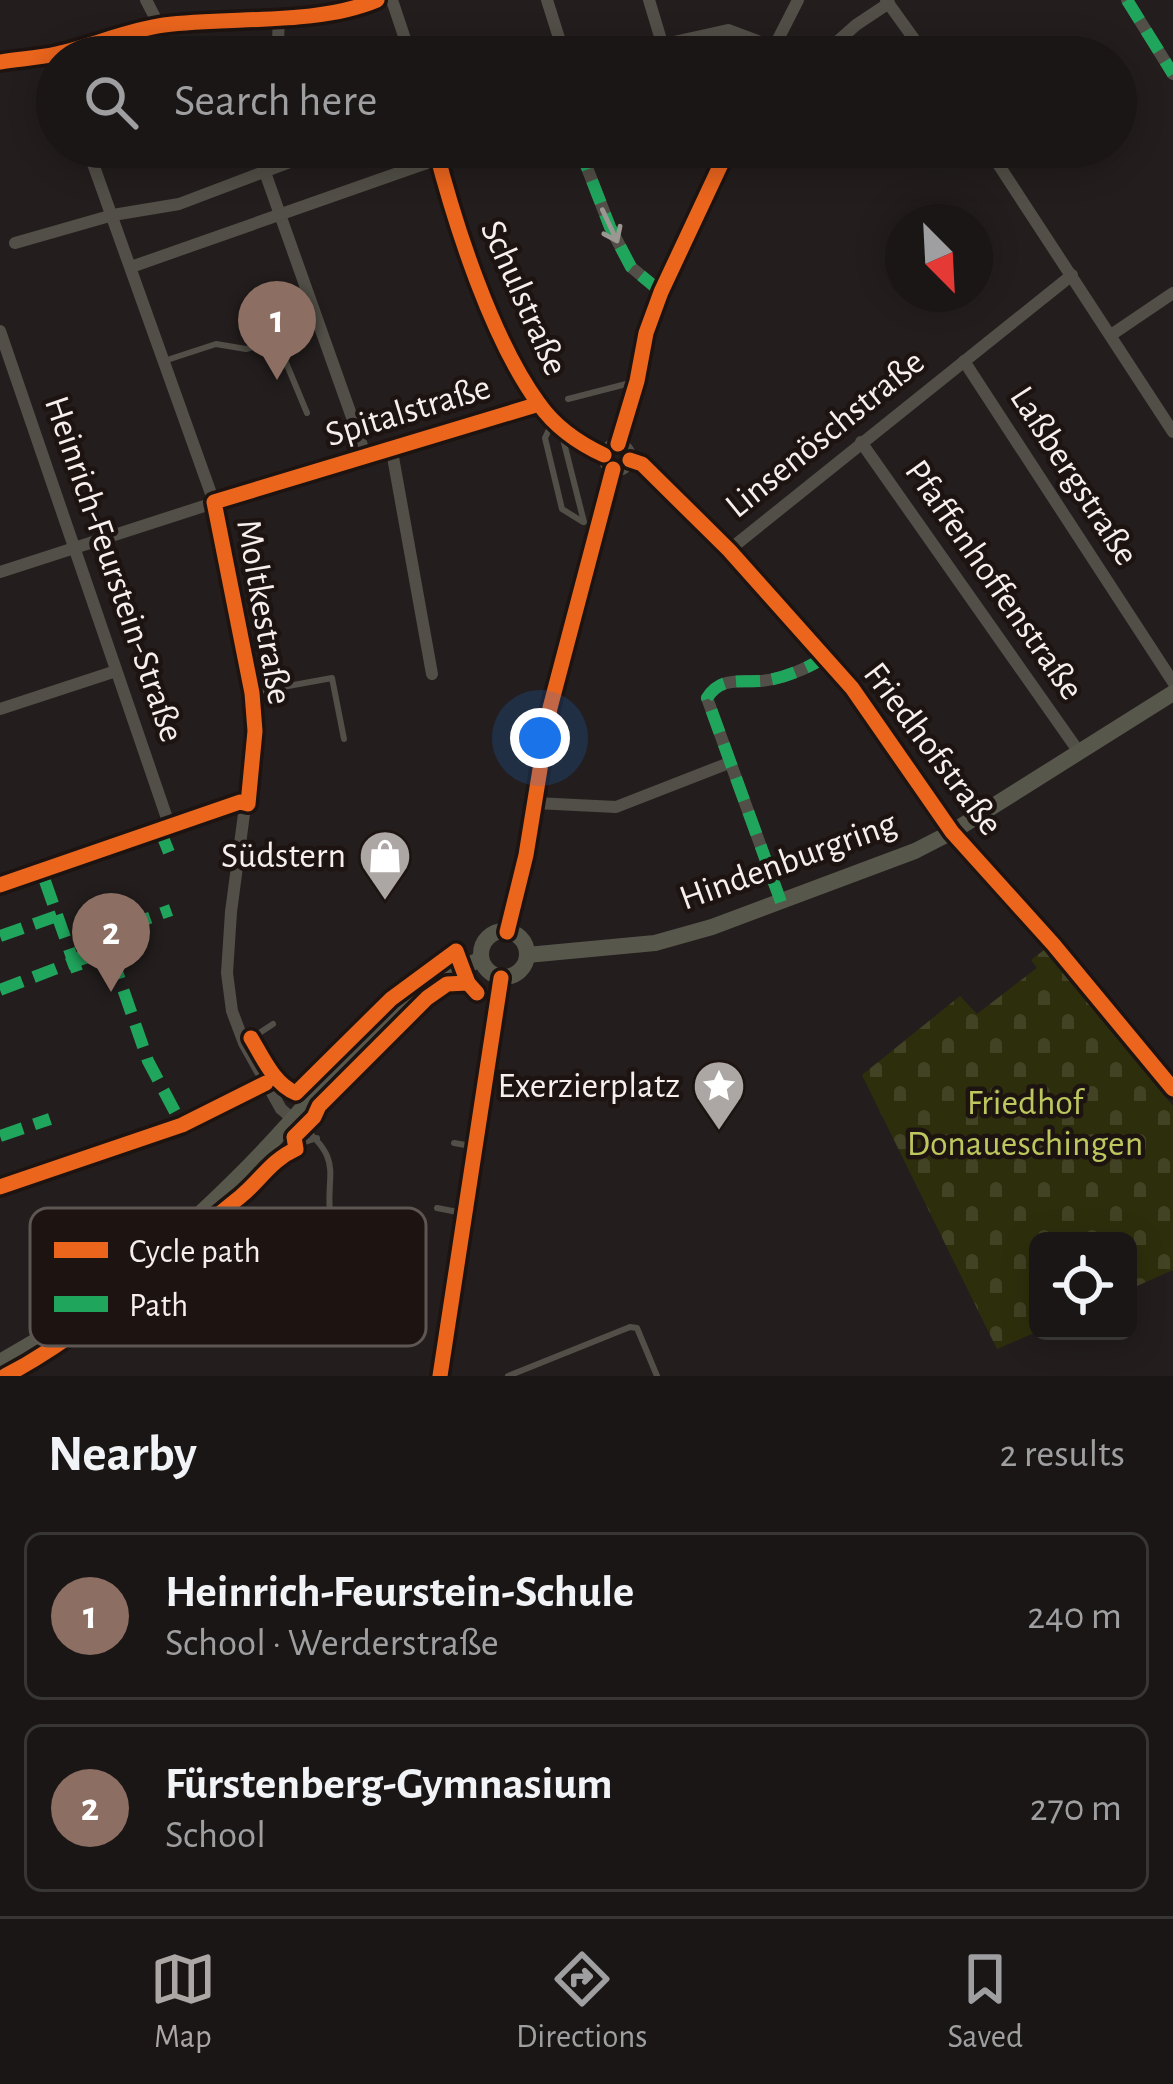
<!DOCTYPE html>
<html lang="en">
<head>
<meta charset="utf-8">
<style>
	body { margin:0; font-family:"Alegreya Sans",sans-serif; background:#272323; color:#f1f3f6 }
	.controls { position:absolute; right:36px; bottom:36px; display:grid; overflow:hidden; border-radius:18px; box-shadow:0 6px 30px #0003 }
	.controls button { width:108px; height:108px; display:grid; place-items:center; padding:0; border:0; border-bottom:3px solid #383535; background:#1a1616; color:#f1f3f6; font:60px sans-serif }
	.compass { position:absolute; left:885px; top:204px; width:108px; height:108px; border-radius:50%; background:#1a1616; box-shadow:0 6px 30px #0003; rotate:156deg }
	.you { position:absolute; left:540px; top:738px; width:42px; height:42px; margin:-30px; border:9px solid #fff; border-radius:50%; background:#1a73e8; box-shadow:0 0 0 18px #1a73e833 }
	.badge { display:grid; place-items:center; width:78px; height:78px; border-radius:50%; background:#aca6a4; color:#fff; font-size:39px; font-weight:700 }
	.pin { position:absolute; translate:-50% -99px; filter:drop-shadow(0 3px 6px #0008) }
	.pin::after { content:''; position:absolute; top:63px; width:42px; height:36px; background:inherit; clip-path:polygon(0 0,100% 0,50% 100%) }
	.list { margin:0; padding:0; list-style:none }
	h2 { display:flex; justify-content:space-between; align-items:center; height:156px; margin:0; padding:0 48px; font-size:51px }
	h2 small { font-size:39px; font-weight:400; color:#9f9fa1 }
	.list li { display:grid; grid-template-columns:78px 1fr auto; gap:36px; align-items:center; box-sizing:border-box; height:168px; margin:0 24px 24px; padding:0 24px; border:3px solid #383535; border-radius:18px }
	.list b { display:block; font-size:45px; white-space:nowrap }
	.list p { margin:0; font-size:39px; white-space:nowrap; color:#9f9fa1 }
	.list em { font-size:39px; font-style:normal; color:#9f9fa1 }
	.icon { flex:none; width:66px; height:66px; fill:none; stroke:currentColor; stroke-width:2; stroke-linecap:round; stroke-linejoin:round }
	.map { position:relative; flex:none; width:1173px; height:1376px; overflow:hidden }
	.search { position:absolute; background:#1a1616; box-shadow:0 6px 30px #0003; left:36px; right:36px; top:36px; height:132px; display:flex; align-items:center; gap:30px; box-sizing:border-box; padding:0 42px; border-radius:66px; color:#9f9fa1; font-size:45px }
	.sheet { height:540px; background:#1a1616 }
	nav { display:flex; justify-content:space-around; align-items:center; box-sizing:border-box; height:168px; border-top:3px solid #383535; background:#1a1616; font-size:33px; color:#9f9fa1 }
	nav a { display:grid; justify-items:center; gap:6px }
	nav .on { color:#aca6a4 }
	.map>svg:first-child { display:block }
	.grass { fill:url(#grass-dots) }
	.cemetery { fill:url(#cemetery-stones) }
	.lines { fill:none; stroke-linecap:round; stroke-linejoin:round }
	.lane { stroke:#514f47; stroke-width:6 }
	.street { stroke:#514f47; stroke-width:12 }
	.secondary { stroke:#57574c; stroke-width:16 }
	.quiet { stroke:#20a55d; stroke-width:12; stroke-dasharray:24 12; stroke-linecap:butt }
	.cycleway-casing { stroke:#1d1411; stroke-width:22 }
	.cycleway { stroke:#eb651d; stroke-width:15 }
	.oneway { stroke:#9b9792 }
	.labels { text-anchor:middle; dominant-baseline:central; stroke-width:9; stroke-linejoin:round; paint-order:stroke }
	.street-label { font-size:36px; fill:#f6efed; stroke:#1d1411 }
	.poi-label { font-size:36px; fill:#f6efed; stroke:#1d1411; text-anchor:end }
	.park-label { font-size:36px; fill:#bec75e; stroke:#1d1411 }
	.key { fill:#1d1411; stroke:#5e5653; stroke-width:3 }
	.key-label { font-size:33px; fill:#f6efed }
</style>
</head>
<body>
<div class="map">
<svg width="1173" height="1376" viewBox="0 0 1173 1376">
	<defs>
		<pattern id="grass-dots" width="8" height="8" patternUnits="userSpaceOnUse" patternTransform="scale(3)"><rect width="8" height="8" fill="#2d2f0c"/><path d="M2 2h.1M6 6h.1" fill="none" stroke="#424324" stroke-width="1.8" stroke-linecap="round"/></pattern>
		<pattern id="cemetery-stones" width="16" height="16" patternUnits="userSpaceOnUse" patternTransform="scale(3)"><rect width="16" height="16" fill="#2d2f0c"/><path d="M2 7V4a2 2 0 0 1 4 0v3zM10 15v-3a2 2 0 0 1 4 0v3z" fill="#424324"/></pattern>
	</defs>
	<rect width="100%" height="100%" fill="#231e1d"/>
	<polygon class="grass" points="195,1118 198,1124 193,1132 0,1196 0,1187"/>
	<polygon class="cemetery" points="1044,950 1173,1106 1173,1270 1128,1290 1128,1241 1038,1241 1039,1331 997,1349 862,1075 960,996 977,1014 1037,968 1031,960"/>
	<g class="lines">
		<g class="lane">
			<polyline points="167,360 216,344 246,349 277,341 307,413"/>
			<polyline points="568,399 634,382"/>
			<polyline points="552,423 545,438 562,509 583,522"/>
			<polyline points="561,431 584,522"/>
			<polyline points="255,692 332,678 344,739"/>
			<polyline points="246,1042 273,1024"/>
			<path d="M297 1122C350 1165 321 1172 332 1230"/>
			<polyline points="454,1143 471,1146"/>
			<polyline points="269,1154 317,1138"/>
			<polyline points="437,1208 463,1213"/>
			<polyline points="508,1376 630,1327 637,1328 657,1376"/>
		</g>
		<g class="street">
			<polyline points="146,0 159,25 162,57"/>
			<polyline points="392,0 411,57"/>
			<polyline points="547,0 565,57"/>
			<polyline points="649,0 662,43"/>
			<polyline points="886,0 927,57"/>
			<polyline points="1127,0 1173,74"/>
			<polyline points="271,57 278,41 279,17"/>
			<polyline points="606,57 728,30 774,47"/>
			<polyline points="769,57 798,0"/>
			<polyline points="820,57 856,25 889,3"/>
			<path d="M0 62C18 59 38 58 56 54 92 46 128 30 164 25 232 16 315 26 377 0"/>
			<polyline points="87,147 214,502 252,693 255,731 231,912 227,973 232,1011 244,1043 281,1109 293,1119"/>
			<polyline points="256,147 365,454"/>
			<path d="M435 147C455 225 492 340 539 404 556 428 578 443 604 455"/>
			<polyline points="579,147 610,227 631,267 661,292"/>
			<polyline points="987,147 1173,432"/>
			<polyline points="15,243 113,215 179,204 330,147"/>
			<polyline points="131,267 438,159"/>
			<polyline points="0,331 170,827"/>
			<polyline points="1111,335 1173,293"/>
			<polyline points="964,361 1173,682"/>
			<polyline points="861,442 1079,752"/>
			<polyline points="618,444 637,381 646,333 661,292 729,147"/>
			<circle cx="617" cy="457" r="13"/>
			<polyline points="391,446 432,674"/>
			<polyline points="630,460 642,464 729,550 852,688 952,832 1053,944 1173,1089"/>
			<polyline points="729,550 1072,275"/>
			<polyline points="0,572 365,454 539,404"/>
			<polyline points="0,709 116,671"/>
			<polyline points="535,803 616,807 729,763"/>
			<polyline points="0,885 240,802 248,804"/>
			<path d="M781 902 707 698C720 677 739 682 760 681 780 680 809 668 825 657"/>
			<polyline points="507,932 526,855 550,708 613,469"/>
		</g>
		<g class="secondary">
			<circle cx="504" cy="954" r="23"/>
			<polyline points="527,955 655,943 712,927 915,851 952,832 1173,693"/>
			<path d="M0 1362C94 1310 175 1241 251 1164 322 1092 385 1000 481 959"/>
			<polyline points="440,1376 501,978"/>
		</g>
		<g class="quiet">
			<polyline points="1127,0 1173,74"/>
			<polyline points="579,147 610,227 631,267 661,292"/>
			<polyline points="160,830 172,860"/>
			<polyline points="45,881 80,980"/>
			<path d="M781 902 707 698C720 677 739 682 760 681 780 680 809 668 825 657"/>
			<polyline points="0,936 57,916"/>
			<polyline points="73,962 91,956 114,963 148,1061 182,1125"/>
			<polyline points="0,990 73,962 119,929 171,910"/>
			<polyline points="0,1136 50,1119"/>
		</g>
		<g class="cycleway-casing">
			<g id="cycleway">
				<path d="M0 62C18 59 38 58 56 54 92 46 128 30 164 25 232 16 315 26 377 0"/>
				<path d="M435 147C455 225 492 340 539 404 556 428 578 443 604 455"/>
				<polyline points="618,444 637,381 646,333 661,292 729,147"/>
				<polyline points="630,460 642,464 729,550 852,688 952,832 1053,944 1173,1089"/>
				<polyline points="0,885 240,802 248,804 255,731 252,693 214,502 539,404"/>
				<polyline points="507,932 526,855 550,708 613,469"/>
				<path d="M251 1038C263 1058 274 1084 296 1093L391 999 456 951 468 983 477 993"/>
				<polyline points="0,1187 182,1125 266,1083"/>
				<path d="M5 1376C95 1329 162 1259 240 1197 260 1181 271 1160 296 1149L294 1137 314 1117 319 1106 427 998 447 984 468 983"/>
				<polyline points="440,1376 501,978"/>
			</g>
		</g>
		<use href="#cycleway" class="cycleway"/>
	</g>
	<defs><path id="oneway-shaft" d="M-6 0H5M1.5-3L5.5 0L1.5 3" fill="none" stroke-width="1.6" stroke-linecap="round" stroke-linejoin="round" transform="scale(3)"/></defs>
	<use class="oneway" href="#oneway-shaft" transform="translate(610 226) rotate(65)"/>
	<defs>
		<g id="shop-pin" transform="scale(2.7)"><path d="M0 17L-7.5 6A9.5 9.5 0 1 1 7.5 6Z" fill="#aca6a4" stroke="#1d1411"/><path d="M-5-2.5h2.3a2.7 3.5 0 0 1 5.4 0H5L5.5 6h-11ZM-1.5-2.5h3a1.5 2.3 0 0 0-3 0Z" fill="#fff"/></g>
		<g id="sight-pin" transform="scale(2.7)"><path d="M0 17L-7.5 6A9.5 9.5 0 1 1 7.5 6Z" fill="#aca6a4" stroke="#1d1411"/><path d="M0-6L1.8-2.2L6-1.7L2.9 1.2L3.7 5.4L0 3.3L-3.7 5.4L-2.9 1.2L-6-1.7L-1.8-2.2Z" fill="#fff"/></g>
	</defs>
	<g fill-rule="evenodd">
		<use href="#shop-pin" x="385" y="856"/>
		<use href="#sight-pin" x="719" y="1086"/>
	</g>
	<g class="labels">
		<g class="street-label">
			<text transform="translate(524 298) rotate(66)">Schulstraße</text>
			<text transform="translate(408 411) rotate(-17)">Spitalstraße</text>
			<text transform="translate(825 434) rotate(-39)">Linsenöschstraße</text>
			<text transform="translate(1074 476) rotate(57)">Laßbergstraße</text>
			<text transform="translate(114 569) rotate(71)">Heinrich-Feurstein-Straße</text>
			<text transform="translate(994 580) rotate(55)">Pfaffenhoffenstraße</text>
			<text transform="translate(264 612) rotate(80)">Moltkestraße</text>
			<text transform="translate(933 749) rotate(53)">Friedhofstraße</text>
			<text transform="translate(788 861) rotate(-20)">Hindenburgring</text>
		</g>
		<g class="poi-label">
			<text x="346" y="856">Südstern</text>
			<text x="680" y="1086">Exerzierplatz</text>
		</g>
		<g class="park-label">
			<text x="1025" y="1103">Friedhof<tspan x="1025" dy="41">Donaueschingen</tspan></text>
		</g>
	</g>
	<rect x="30" y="1208" width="396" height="138" rx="18" class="key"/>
	<rect x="54" y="1242" width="54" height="16" fill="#eb651d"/>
	<rect x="54" y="1296" width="54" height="16" fill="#20a55d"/>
	<g class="key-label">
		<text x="129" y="1262">Cycle path</text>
		<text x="129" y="1316">Path</text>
	</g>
</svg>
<div class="controls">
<button><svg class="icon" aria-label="locate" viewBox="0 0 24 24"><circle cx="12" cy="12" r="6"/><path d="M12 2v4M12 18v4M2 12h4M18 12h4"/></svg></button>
</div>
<svg class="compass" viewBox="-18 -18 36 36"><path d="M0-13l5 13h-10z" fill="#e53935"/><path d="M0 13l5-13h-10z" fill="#9f9fa1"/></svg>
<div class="you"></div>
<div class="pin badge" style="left:277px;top:380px;background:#8d6e63">1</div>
<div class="pin badge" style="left:111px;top:992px;background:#8d6e63">2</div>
<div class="search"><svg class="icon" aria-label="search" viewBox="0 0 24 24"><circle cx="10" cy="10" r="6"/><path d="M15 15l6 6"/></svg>Search here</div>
</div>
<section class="sheet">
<h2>Nearby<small>2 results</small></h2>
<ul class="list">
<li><span class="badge" style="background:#8d6e63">1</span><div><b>Heinrich-Feurstein-Schule</b><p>School · Werderstraße</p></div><em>240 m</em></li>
<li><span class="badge" style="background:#8d6e63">2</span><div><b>Fürstenberg-Gymnasium</b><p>School</p></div><em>270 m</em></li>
</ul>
</section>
<nav>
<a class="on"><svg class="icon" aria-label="map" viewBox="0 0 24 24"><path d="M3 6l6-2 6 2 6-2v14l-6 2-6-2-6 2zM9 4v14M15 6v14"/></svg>Map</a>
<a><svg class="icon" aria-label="directions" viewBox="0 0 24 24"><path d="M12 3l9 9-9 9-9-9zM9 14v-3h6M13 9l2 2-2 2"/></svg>Directions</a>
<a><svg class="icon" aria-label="saved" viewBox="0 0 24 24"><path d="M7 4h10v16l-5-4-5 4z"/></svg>Saved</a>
</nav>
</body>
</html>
